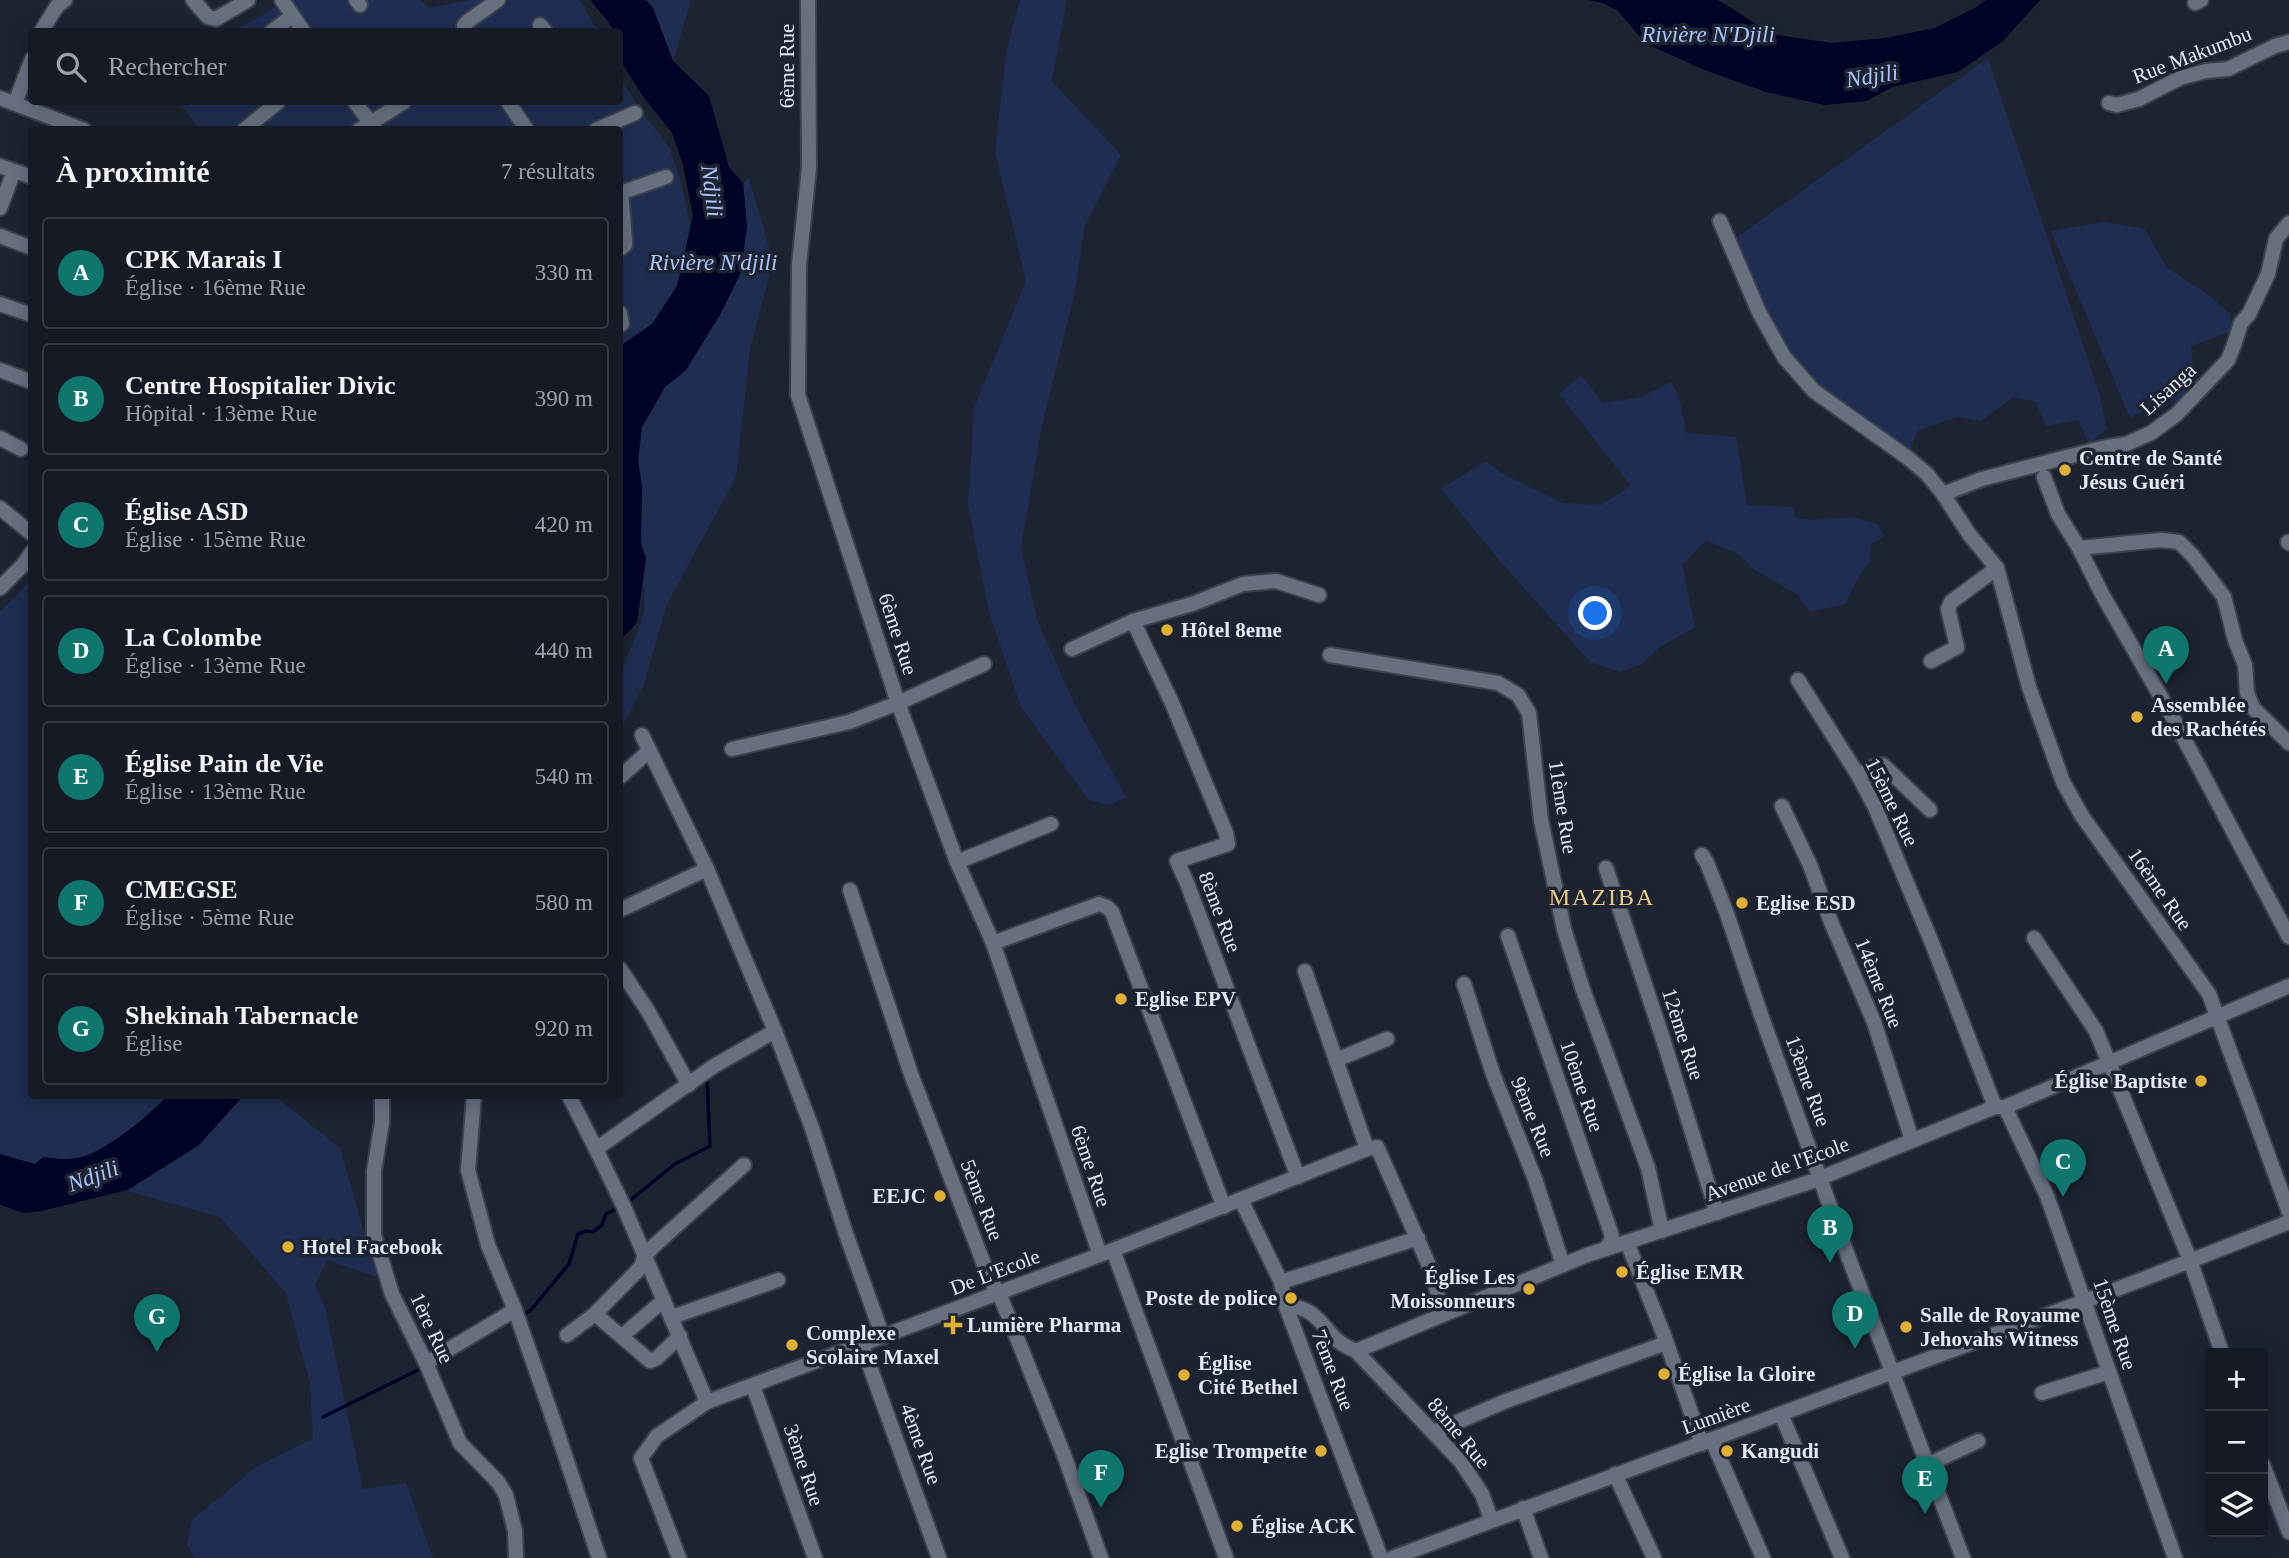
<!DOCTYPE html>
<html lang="fr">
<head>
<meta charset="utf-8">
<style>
	body { margin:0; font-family:"Times New Roman",serif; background:#1f232c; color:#f1f3f6 }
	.controls { position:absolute; right:21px; bottom:21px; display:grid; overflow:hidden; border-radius:7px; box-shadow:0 4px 18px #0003 }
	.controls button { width:63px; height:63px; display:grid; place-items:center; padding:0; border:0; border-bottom:2px solid #353841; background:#161a24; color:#f1f3f6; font:35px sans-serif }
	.you { position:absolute; left:1596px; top:614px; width:24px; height:24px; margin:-18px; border:5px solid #fff; border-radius:50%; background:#1a73e8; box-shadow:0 0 0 10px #1a73e833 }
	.badge { display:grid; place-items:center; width:46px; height:46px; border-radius:50%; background:#0f766e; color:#fff; font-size:23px; font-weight:700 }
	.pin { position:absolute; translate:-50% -58px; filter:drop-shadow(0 2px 4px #0008) }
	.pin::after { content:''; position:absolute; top:37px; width:24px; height:21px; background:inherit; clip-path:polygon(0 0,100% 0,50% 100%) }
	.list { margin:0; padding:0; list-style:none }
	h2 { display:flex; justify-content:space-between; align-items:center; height:91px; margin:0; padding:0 28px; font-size:30px }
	h2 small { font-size:23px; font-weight:400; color:#9ea1a6 }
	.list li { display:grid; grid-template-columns:46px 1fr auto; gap:21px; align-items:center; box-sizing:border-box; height:112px; margin:0 14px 14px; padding:0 14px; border:2px solid #353841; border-radius:7px }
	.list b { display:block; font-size:26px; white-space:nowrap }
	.list p { margin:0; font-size:23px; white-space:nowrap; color:#9ea1a6 }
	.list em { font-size:23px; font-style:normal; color:#9ea1a6 }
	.icon { flex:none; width:38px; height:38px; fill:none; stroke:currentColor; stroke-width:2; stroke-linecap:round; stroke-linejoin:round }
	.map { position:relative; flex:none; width:2289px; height:1558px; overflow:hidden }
	.search { position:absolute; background:#161a24; box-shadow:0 4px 18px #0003; left:28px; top:28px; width:595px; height:77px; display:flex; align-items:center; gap:18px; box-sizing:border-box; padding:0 24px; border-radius:7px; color:#9ea1a6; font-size:26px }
	.panel { position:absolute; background:#161a24; box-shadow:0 4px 18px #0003; left:28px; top:126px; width:595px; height:973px; border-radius:7px }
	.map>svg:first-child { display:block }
	.green { fill:#1f2d52 }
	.water { fill:#010327 }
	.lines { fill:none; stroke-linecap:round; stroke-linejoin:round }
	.stream { stroke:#010327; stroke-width:3.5 }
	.minor-casing { stroke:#3c414c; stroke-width:18 }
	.minor { stroke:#686f7f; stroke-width:14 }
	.poi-dot { fill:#dfb034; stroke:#1d2330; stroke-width:2.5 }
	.labels { text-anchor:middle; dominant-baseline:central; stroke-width:7; stroke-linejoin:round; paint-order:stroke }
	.street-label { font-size:21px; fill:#e4e8f2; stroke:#1d2330 }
	.poi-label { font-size:21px; font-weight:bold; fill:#e4e8f2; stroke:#1d2330; text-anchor:start }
	.water-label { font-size:23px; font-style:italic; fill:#acc4fd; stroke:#1d2330 }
	.quarter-label { font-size:24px; letter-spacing:2px; fill:#ebcb81; stroke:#1d2330 }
</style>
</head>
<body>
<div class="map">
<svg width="2289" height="1558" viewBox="0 0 2289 1558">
	<rect width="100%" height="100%" fill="#1d2330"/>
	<g class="green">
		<polygon points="288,0 420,0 429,8 470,0 580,0 593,24 601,31 232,32"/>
		<polygon points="646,0 691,0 673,61 653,8"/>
		<polygon points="1020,0 1067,0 1052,81 1121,155 1085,225 1074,296 1042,425 1021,547 1037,620 1075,705 1126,797 1110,805 1089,800 1021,707 989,612 968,505 974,408 1026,281 995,152 1006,53"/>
		<polygon points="1988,58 2099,393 2107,429 2089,443 2078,420 2046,426 2036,402 2013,397 1981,421 1957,417 1917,431 1908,458 1814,391 1776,343 1729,243"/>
		<polygon points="620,77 639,108 669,147 680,178 691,229 674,299 649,337 620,357 620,130 199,129 179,102 620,102"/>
		<polygon points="749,178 773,261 750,350 736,477 667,604 644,684 620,731 620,675 645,611 643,585 646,558 641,544 642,487 638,460 642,427 665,387 686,370 721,313 741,272 747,226 743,183"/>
		<polygon points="2104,222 2145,229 2166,267 2209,295 2230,314 2232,331 2191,346 2194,372 2202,388 2180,404 2165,399 2130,418 2051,231"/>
		<polygon points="1581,375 1603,403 1641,397 1671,382 1679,397 1686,433 1736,437 1747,505 1794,507 1795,518 1812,520 1856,517 1878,525 1884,536 1871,544 1870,561 1856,582 1845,604 1810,612 1798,595 1755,570 1740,555 1706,540 1682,565 1695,627 1660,647 1642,664 1620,672 1590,662 1500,561 1441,489 1486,461 1501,473 1563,503 1601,505 1631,486 1559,394"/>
		<polygon points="31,580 32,1096 174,1096 80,1170 0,1168 0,612"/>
		<polygon points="243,1096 275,1096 340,1148 377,1277 327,1260 315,1285 325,1307 363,1489 406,1483 433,1558 195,1558 187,1544 192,1520 255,1468 313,1438 310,1383 286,1293 220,1217 128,1191 199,1145"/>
	</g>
	<g class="water">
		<path d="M591 0H646L653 8 673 61 709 96 729 167 743 183 747 226 741 272 721 313 686 370 665 387 642 427 638 460 642 487 641 544 646 558 637 621C633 630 623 634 620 643V346L652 324 677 286 693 216 683 165 672 133 642 95 620 60V32L613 31C610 20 597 11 591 0Z"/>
		<polygon points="1589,0 1718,0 1772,34 1831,43 1885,38 1935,28 1975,8 1986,0 2040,0 2003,41 1958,72 1892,87 1867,101 1825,105 1766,92 1702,69 1645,43 1618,11 1603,3"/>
		<path d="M167 1096H243L199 1145 127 1190 42 1211 24 1213 0 1205V1154L35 1164 43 1157C55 1159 70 1160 82 1157 107 1150 150 1115 167 1096Z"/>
	</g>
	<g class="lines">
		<g class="stream">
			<polyline points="627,1203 675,1164 710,1146 707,1077"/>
			<polyline points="521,1316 530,1311 569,1264 578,1234 586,1231 593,1232 602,1225 606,1214 619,1208"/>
			<polyline points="496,1329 514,1320"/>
			<polyline points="323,1417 424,1367"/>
		</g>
		<g class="minor-casing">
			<g id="minor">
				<polyline points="193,0 208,17 216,19 248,0"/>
				<polyline points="282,0 304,32"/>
				<polyline points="356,0 360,5"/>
				<polyline points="808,0 809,168 799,265 798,395 898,703 957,862 993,943 1100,1255"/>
				<polyline points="2195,3 2201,0"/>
				<polyline points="540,25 546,32"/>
				<polyline points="41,32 57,6 65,0"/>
				<polyline points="271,32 292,16"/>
				<polyline points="466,32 464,26 467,22 498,0"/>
				<polyline points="0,98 84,130"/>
				<polyline points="355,102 375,129"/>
				<polyline points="508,102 527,130"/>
				<polyline points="15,103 32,59"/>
				<polyline points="2109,103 2117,105 2139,99 2180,78 2206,71 2228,69 2275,46 2289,42"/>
				<polyline points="244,130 278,102"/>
				<polyline points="359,130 404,102"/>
				<polyline points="596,130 635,113"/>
				<polyline points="0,166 32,177"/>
				<polyline points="620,193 666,177"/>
				<polyline points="0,208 14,171"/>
				<polyline points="1720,221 1759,312 1784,357 1814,391 1908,458 1927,474 1943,494 1969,534 1997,568 2029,687 2063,782 2082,816 2209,994 2289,1212"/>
				<polyline points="0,236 32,248"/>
				<polyline points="620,249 625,245 625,240 621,192"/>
				<polyline points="0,304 32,315"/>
				<polyline points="620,313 622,324"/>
				<polyline points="0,370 32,382"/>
				<polyline points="0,438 21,449"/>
				<polyline points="2044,477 2058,514 2079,548 2102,594 2173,718 2289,937"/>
				<polyline points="1943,494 1982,479 2102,448 2126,444 2151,433 2177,414 2228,360 2234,345 2241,323 2249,314 2268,274 2276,239 2289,223"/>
				<polyline points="0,508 32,534"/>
				<polyline points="2288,542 2289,543"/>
				<polyline points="2079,548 2161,540 2179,542 2193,556 2224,597 2235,640 2245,665 2247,693 2253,708 2289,743"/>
				<polyline points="0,588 23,565 32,552"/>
				<polyline points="1133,621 1172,703 1226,833 1228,844 1177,861 1187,883 1298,1177"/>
				<polyline points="1072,649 1133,621 1192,604 1243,584 1276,581 1319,595"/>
				<polyline points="1330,655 1498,683 1518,695 1529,713 1541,820 1564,929 1582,987 1648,1168 1662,1231"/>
				<polyline points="1931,661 1957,647 1948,609 1951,602 1997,568"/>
				<polyline points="1798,680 1858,775 1875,807 1932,943 1995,1107"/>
				<polyline points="642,735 707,869 775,1031 812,1128 846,1234 883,1337"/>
				<polyline points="732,749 849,722 898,703 984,664"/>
				<polyline points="1858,775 1876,765 1883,765 1930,810"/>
				<polyline points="620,777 649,751"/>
				<polyline points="1782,806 1810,865 1831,922 1874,1022 1912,1140"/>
				<polyline points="1702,855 1707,863 1727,914 1761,1015 1848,1256 1963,1558"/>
				<polyline points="957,862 1051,824"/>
				<polyline points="1606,868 1663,1039 1717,1213"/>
				<polyline points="850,890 911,1074 990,1280 999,1293 1064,1455 1101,1558"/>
				<polyline points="620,910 707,869"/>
				<polyline points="1508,936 1611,1233 1612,1239 1606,1249"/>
				<polyline points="2034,938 2096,1031 2190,1260 2222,1353"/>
				<polyline points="993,943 1099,904 1107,907 1112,912 1224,1207"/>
				<polyline points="620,969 648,1011 689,1085"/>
				<polyline points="1305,971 1367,1149"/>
				<polyline points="1464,984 1493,1074 1535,1179 1563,1265"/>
				<polyline points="1336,1060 1387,1039"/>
				<polyline points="382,1096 382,1122 374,1171 374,1235 392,1294 426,1363 460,1443 498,1482 506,1495 515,1531 516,1558"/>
				<polyline points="474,1096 468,1170 488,1245 515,1310 553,1419 599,1558"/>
				<polyline points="569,1096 596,1149 714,1066 775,1031"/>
				<polyline points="2005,1107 2047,1196 2175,1558"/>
				<polyline points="596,1149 624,1207 707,1402"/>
				<polyline points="1241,1200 1281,1282 1285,1304 1381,1558"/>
				<polyline points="1627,1242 1665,1338 1702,1444"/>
				<polyline points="1113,1250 1226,1558"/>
				<polyline points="1281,1282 1418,1238"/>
				<path d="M1285 1304C1294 1307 1305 1308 1312 1314 1331 1329 1329 1340 1356 1351L1461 1462 1482 1494 1491 1519"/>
				<polyline points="595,1314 650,1361 657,1358 680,1336"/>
				<polyline points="672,1317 778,1280"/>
				<polyline points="567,1335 595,1314 641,1267 645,1255 656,1244 744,1165"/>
				<polyline points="622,1336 664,1300"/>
				<polyline points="862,1345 939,1558"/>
				<polyline points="1356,1351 1587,1255 1813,1181 1995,1107 2005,1107 2289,986"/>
				<polyline points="426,1363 515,1310"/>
				<polyline points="753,1386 815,1558"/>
				<polyline points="2042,1393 2109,1372"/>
				<polyline points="1781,1414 1842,1558"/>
				<polyline points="1434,1432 1506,1401 1666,1343"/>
				<polyline points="1712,1440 1763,1558"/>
				<polyline points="1927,1465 1978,1441"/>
				<polyline points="2263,1465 2289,1532"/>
				<polyline points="1615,1474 1654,1558"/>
				<polyline points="1523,1508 1541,1558"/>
				<polyline points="679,1558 641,1458 657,1436 707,1402 1113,1250 1367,1149 1377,1147 1382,1158 1434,1277 1442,1315"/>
				<path d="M1392 1558C1621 1471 1852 1388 2082 1302 2151 1277 2220 1249 2289 1222"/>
			</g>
		</g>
		<use href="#minor" class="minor"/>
	</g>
	<g class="poi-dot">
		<circle cx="2065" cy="470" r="7"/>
		<circle cx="1167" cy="630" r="7"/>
		<circle cx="2137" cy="717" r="7"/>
		<circle cx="1742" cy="903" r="7"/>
		<circle cx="1121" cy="999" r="7"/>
		<circle cx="2201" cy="1081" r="7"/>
		<circle cx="940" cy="1196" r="7"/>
		<circle cx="288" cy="1247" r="7"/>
		<circle cx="1622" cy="1272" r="7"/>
		<circle cx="1529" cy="1289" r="7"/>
		<circle cx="1291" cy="1298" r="7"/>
		<path d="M949.5 1314.5h7v7h7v7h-7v7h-7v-7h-7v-7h7z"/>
		<circle cx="1906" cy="1327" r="7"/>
		<circle cx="792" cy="1345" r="7"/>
		<circle cx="1664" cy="1374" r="7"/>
		<circle cx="1184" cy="1375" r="7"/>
		<circle cx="1321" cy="1451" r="7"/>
		<circle cx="1727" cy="1451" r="7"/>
		<circle cx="1237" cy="1526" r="7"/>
	</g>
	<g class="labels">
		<g class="street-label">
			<text transform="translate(2192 55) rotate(-21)">Rue Makumbu</text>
			<text transform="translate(787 66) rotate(-90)">6ème Rue</text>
			<text transform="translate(2168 389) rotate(-42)">Lisanga</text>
			<text transform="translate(898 634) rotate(72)">6ème Rue</text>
			<text transform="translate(1892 802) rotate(64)">15ème Rue</text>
			<text transform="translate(1563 807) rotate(81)">11ème Rue</text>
			<text transform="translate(2160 889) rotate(55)">16ème Rue</text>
			<text transform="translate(1220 912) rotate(69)">8ème Rue</text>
			<text transform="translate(1879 983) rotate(68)">14ème Rue</text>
			<text transform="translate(1683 1034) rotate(72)">12ème Rue</text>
			<text transform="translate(1808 1081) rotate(70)">13ème Rue</text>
			<text transform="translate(1582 1086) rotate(71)">10ème Rue</text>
			<text transform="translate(1533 1117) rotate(68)">9ème Rue</text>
			<text transform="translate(1091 1166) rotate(71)">6ème Rue</text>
			<text transform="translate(1777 1169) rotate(-20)">Avenue de l'Ecole</text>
			<text transform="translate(982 1200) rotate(69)">5ème Rue</text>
			<text transform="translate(995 1272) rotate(-21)">De L'Ecole</text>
			<text transform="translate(2115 1324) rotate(71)">15ème Rue</text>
			<text transform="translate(432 1328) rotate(65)">1ère Rue</text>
			<text transform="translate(1333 1370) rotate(69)">7ème Rue</text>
			<text transform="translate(1716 1416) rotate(-20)">Lumière</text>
			<text transform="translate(1459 1433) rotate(50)">8ème Rue</text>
			<text transform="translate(921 1444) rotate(70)">4ème Rue</text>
			<text transform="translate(804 1465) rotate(71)">3ème Rue</text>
		</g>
		<g class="poi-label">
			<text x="2079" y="458">Centre de Santé<tspan x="2079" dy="24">Jésus Guéri</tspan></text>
			<text x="1181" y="630">Hôtel 8eme</text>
			<text x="2151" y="705">Assemblée<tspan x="2151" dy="24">des Rachétés</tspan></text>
			<text x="1756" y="903">Eglise ESD</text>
			<text x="1135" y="999">Eglise EPV</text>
			<text x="2187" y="1081" text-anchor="end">Église Baptiste</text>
			<text x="926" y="1196" text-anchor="end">EEJC</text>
			<text x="302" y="1247">Hotel Facebook</text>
			<text x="1636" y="1272">Église EMR</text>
			<text x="1515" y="1277" text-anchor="end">Église Les<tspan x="1515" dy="24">Moissonneurs</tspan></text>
			<text x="1277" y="1298" text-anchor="end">Poste de police</text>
			<text x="1920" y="1315">Salle de Royaume<tspan x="1920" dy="24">Jehovahs Witness</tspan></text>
			<text x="967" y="1325">Lumière Pharma</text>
			<text x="806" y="1333">Complexe<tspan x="806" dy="24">Scolaire Maxel</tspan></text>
			<text x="1198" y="1363">Église<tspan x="1198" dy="24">Cité Bethel</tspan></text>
			<text x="1678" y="1374">Église la Gloire</text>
			<text x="1307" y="1451" text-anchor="end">Eglise Trompette</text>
			<text x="1741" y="1451">Kangudi</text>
			<text x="1251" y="1526">Église ACK</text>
		</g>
		<g class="water-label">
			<text x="1708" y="34">Rivière N'Djili</text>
			<text transform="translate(1872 76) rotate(-9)">Ndjili</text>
			<text transform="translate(712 191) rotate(83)">Ndjili</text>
			<text x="713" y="262">Rivière N'djili</text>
			<text transform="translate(93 1176) rotate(-20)">Ndjili</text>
		</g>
		<g class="quarter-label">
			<text x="1602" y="897">MAZIBA</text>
		</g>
	</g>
</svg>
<div class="controls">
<button>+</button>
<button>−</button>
<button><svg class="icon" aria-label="layers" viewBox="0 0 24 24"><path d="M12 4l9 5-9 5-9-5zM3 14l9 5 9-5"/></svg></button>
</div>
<div class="you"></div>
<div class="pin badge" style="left:2166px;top:684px">A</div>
<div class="pin badge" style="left:1830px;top:1263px">B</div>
<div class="pin badge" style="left:2063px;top:1197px">C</div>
<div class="pin badge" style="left:1855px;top:1349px">D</div>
<div class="pin badge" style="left:1925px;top:1514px">E</div>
<div class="pin badge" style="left:1101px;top:1508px">F</div>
<div class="pin badge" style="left:157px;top:1352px">G</div>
<div class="search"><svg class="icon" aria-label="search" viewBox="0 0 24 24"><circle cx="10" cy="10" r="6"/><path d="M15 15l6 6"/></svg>Rechercher</div>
<section class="panel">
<h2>À proximité<small>7 résultats</small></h2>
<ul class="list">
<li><span class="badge">A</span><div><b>CPK Marais I</b><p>Église · 16ème Rue</p></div><em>330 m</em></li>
<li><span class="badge">B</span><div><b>Centre Hospitalier Divic</b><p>Hôpital · 13ème Rue</p></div><em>390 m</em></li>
<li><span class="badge">C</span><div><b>Église ASD</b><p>Église · 15ème Rue</p></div><em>420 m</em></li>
<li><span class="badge">D</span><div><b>La Colombe</b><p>Église · 13ème Rue</p></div><em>440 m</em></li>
<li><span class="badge">E</span><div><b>Église Pain de Vie</b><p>Église · 13ème Rue</p></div><em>540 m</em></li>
<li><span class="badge">F</span><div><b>CMEGSE</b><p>Église · 5ème Rue</p></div><em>580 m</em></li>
<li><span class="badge">G</span><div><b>Shekinah Tabernacle</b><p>Église</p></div><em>920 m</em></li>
</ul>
</section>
</div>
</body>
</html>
